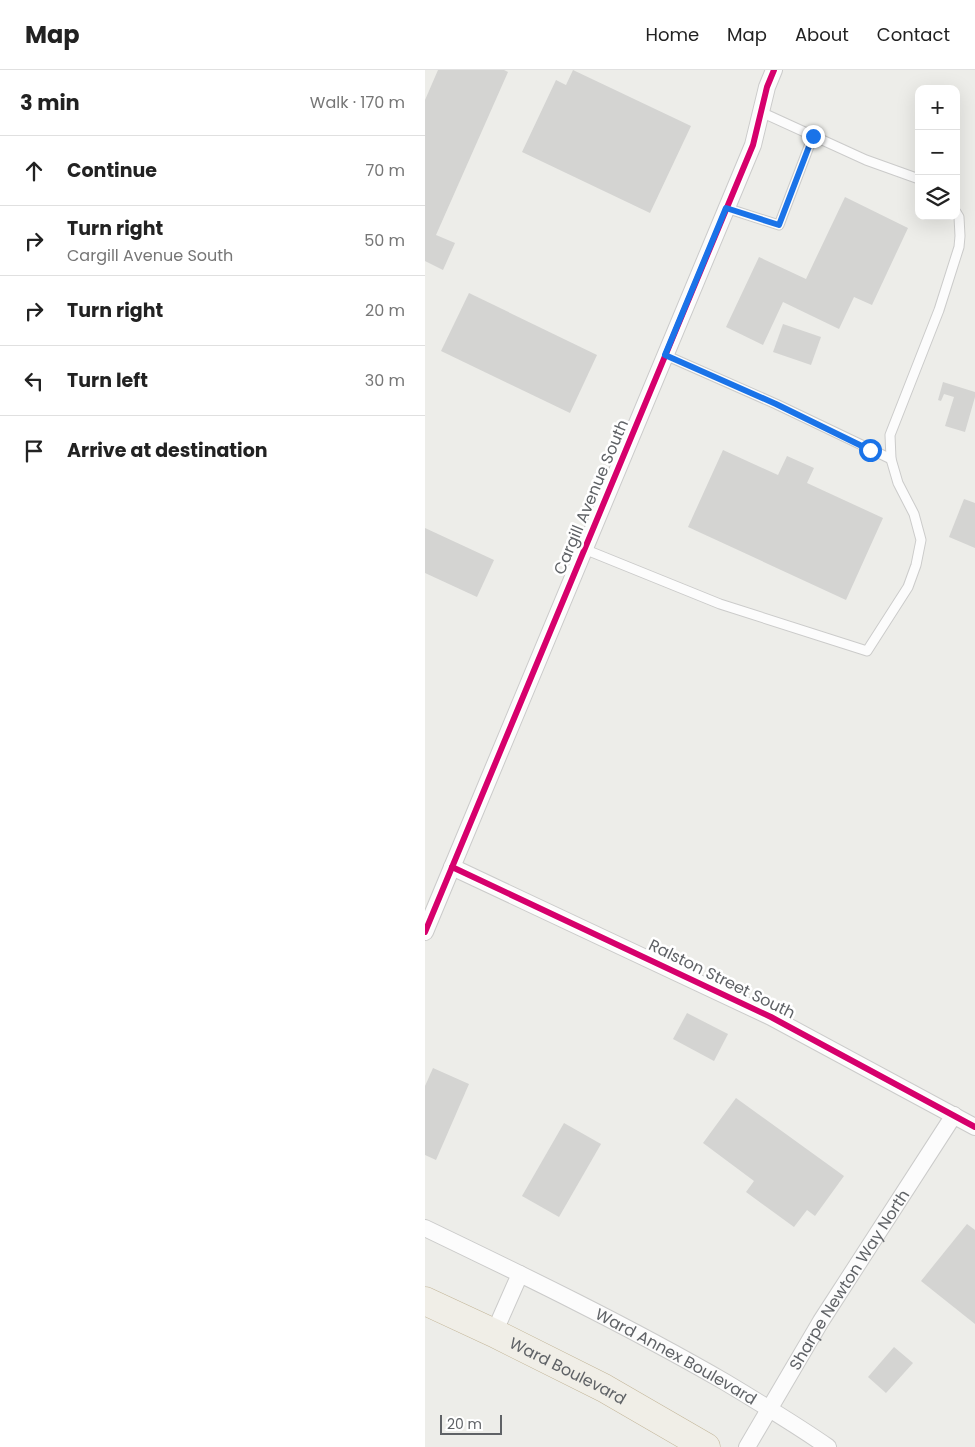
<!DOCTYPE html>
<html lang="en">
<head>
<meta charset="utf-8">
<style>
	body { margin:0; font-family:Poppins,sans-serif; background:#f6f6f6; color:#222 }
	.controls { position:absolute; right:15px; top:15px; display:grid; overflow:hidden; border-radius:10px; box-shadow:0 5px 20px #0002 }
	.controls button { width:45px; height:45px; display:grid; place-items:center; padding:0; border:0; border-bottom:1px solid #e0e0e0; background:#fff; color:#222; font:25px sans-serif }
	.scale { position:absolute; left:15px; bottom:12px; width:62px; box-sizing:border-box; padding-left:5px; border:2px solid #5f6266; border-top:0; font-size:14px; line-height:18px; white-space:nowrap; color:#5f6266; -webkit-text-stroke:4px #fff; paint-order:stroke }
	.stop { position:absolute; width:15px; height:15px; margin:-11px; border:4px solid #1a73e8; border-radius:50%; background:#fff }
	.stop.end { background:#1a73e8; border-color:#fff; box-shadow:0 1px 5px #0008 }
	.list { margin:0; padding:0; list-style:none }
	h2 { display:flex; justify-content:space-between; align-items:center; height:65px; margin:0; padding:0 20px; font-size:21px }
	h2 small { font-size:16px; font-weight:400; color:#767676 }
	.list li { display:grid; grid-template-columns:32px 1fr auto; gap:15px; align-items:center; box-sizing:border-box; height:70px; padding:0 20px; border-top:1px solid #e0e0e0 }
	.list b { display:block; font-size:19px; white-space:nowrap }
	.list p { margin:0; font-size:16px; white-space:nowrap; color:#767676 }
	.list em { font-size:16px; font-style:normal; color:#767676 }
	.icon { flex:none; width:28px; height:28px; fill:none; stroke:currentColor; stroke-width:2; stroke-linecap:round; stroke-linejoin:round }
	.map { position:relative; flex:none; width:550px; height:1377px; overflow:hidden }
	header { display:flex; align-items:center; gap:30px; box-sizing:border-box; height:70px; padding:0 25px; background:#fff; border-bottom:1px solid #e0e0e0 }
	header strong { font-size:24px }
	nav { display:flex; gap:28px; margin-inline-start:auto; font-size:18px }
	main { display:flex }
	aside { flex:1; background:#fff }
	.map>svg:first-child { display:block }
	.building { fill:#d4d4d2 }
	.lines { fill:none; stroke-linecap:round; stroke-linejoin:round }
	.service-casing { stroke:#cbcbca; stroke-width:11 }
	.minor-casing { stroke:#cbcbca; stroke-width:18 }
	.trunk-casing { stroke:#c3b699; stroke-width:29 }
	.service { stroke:#fcfcfc; stroke-width:9 }
	.minor { stroke:#fcfcfc; stroke-width:16 }
	.trunk { stroke:#f0eee7; stroke-width:28 }
	.cycleway-casing { stroke:#fff; stroke-width:9 }
	.cycleway { stroke:#d6006c; stroke-width:6 }
	.route { stroke:#1a73e8; stroke-width:6 }
	.labels { text-anchor:middle; dominant-baseline:central; stroke-width:5; stroke-linejoin:round; paint-order:stroke }
	.street-label { font-size:16px; fill:#5f6266; stroke:#fff }
</style>
</head>
<body>
<header>
<strong>Map</strong>
<nav><a>Home</a><a>Map</a><a>About</a><a>Contact</a></nav>
</header>
<main>
<aside>
<h2>3 min<small>Walk · 170 m</small></h2>
<ul class="list">
<li><svg class="icon" aria-label="ahead" viewBox="0 0 24 24"><path d="M12 20V5M6 11l6-6 6 6"/></svg><div><b>Continue</b></div><em>70 m</em></li>
<li><svg class="icon" aria-label="right" viewBox="0 0 24 24"><path d="M7 20v-9h11M14 6l5 5-5 5"/></svg><div><b>Turn right</b><p>Cargill Avenue South</p></div><em>50 m</em></li>
<li><svg class="icon" aria-label="right" viewBox="0 0 24 24"><path d="M7 20v-9h11M14 6l5 5-5 5"/></svg><div><b>Turn right</b></div><em>20 m</em></li>
<li><svg class="icon" aria-label="left" viewBox="0 0 24 24"><path d="M17 20v-9H6M10 6l-5 5 5 5"/></svg><div><b>Turn left</b></div><em>30 m</em></li>
<li><svg class="icon" aria-label="arrive" viewBox="0 0 24 24"><path d="M6 21V4h12l-3 4 3 4H6"/></svg><div><b>Arrive at destination</b></div></li>
</ul>
</aside>
<div class="map">
<svg width="550" height="1377" viewBox="0 0 550 1377">
	<rect width="100%" height="100%" fill="#edede9"/>
	<g class="building">
		<polygon points="13,0 79,0 83,2 11,165 30,173 18,200 0,191 0,30"/>
		<polygon points="148,0 266,56 225,143 97,82 131,10 141,15"/>
		<polygon points="420,127 483,158 447,235 429,227 414,259 358,232 338,275 301,257 334,187 381,209"/>
		<polygon points="44,223 172,285 145,343 16,281"/>
		<polygon points="358,254 396,267 386,295 348,282"/>
		<polygon points="518,312 550,322 550,327 540,362 520,356 529,327 519,324 516,331 513,330"/>
		<polygon points="298,380 353,405 362,386 389,398 382,413 458,448 421,530 263,457"/>
		<polygon points="539,429 550,433 550,478 524,467"/>
		<polygon points="0,458 69,490 52,527 0,503"/>
		<polygon points="262,943 303,964 289,991 248,969"/>
		<polygon points="8,998 44,1014 11,1090 0,1085 0,1016"/>
		<polygon points="311,1028 419,1106 390,1146 382,1140 369,1157 321,1122 329,1111 278,1073"/>
		<polygon points="139,1053 176,1074 134,1147 97,1126"/>
		<polygon points="542,1154 550,1160 550,1254 496,1211"/>
		<polygon points="469,1277 488,1293 461,1323 443,1307"/>
	</g>
	<g class="lines">
		<g class="service-casing">
			<g id="service">
				<polyline points="336,42 441,90 494,109"/>
				<polyline points="301,138 354,155 388,66"/>
				<polyline points="240,285 351,334 466,389"/>
				<polyline points="159,479 295,534 442,581 483,517 491,495 496,470 489,444 473,413 466,389 465,365 514,240 534,177 535,166 534,147 531,142"/>
			</g>
		</g>
		<g class="minor-casing">
			<g id="minor">
				<polyline points="27,797 346,947 550,1057"/>
				<polyline points="0,862 328,75 342,17 349,0"/>
				<path id="s1" d="M0 1158C102 1207 203 1256 300 1312 335 1333 370 1354 403 1377"/>
				<polyline points="69,1263 95,1204"/>
				<path id="s2" d="M322 1377 396 1251 529 1045"/>
			</g>
		</g>
		<g class="trunk-casing">
			<g id="trunk">
				<path id="s3" d="M0 1231 69 1263 179 1318 281 1377"/>
			</g>
		</g>
		<use href="#service" class="service"/>
		<use href="#minor" class="minor"/>
		<use href="#trunk" class="trunk"/>
		<g class="cycleway-casing">
			<g id="cycleway">
				<polyline points="27,797 346,947 550,1057"/>
				<polyline points="0,862 328,75 342,17 349,0"/>
			</g>
		</g>
		<use href="#cycleway" class="cycleway"/>
	</g>
	<g class="lines">
		<polyline class="route" points="388,66 354,155 301,138 240,285 351,334 445,380"/>
	</g>
	<g class="labels">
		<g class="street-label">
			<text transform="translate(166 427) rotate(-67)">Cargill Avenue South</text>
			<text transform="translate(297 909) rotate(26)">Ralston Street South</text>
			<text stroke="none"><textPath href="#s2" startOffset="196">Sharpe Newton Way North</textPath></text>
			<text stroke="none"><textPath href="#s1" startOffset="282">Ward Annex Boulevard</textPath></text>
			<text stroke="none"><textPath href="#s3" startOffset="159">Ward Boulevard</textPath></text>
		</g>
	</g>
</svg>
<div class="controls">
<button>+</button>
<button>−</button>
<button><svg class="icon" aria-label="layers" viewBox="0 0 24 24"><path d="M12 4l9 5-9 5-9-5zM3 14l9 5 9-5"/></svg></button>
</div>
<div class="scale">20 m</div>
<div class="stop" style="left:445px;top:380px"></div>
<div class="stop end" style="left:388px;top:66px"></div>
</div>
</main>
</body>
</html>
